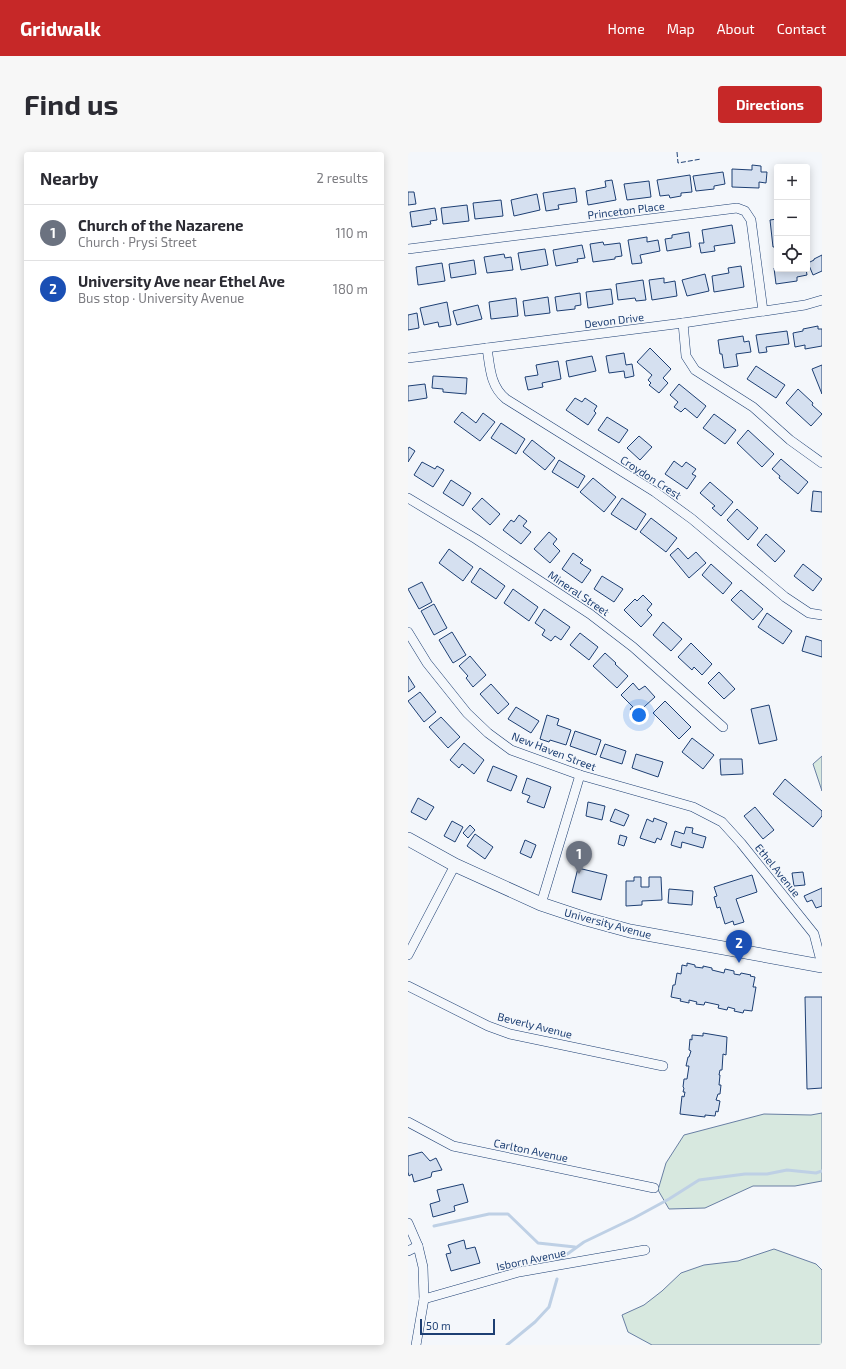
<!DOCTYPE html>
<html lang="en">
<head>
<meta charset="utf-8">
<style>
	body { margin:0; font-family:"Exo 2",sans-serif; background:#f7f7f7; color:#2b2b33 }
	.controls { position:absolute; right:12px; top:12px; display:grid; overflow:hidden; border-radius:4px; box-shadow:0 2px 10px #0003 }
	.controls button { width:36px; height:36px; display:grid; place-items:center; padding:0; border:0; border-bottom:1px solid #e1e1e2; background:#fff; color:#2b2b33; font:20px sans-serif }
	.scale { position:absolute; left:12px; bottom:10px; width:75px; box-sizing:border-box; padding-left:4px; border:2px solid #1d3f73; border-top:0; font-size:11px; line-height:14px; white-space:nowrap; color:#1d3f73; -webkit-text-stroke:3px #f4f7fb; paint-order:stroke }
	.you { position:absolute; left:231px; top:563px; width:14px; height:14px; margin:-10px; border:3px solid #fff; border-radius:50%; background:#1a73e8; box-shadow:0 0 0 6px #1a73e833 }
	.badge { display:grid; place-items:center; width:26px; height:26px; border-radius:50%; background:#c62828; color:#fff; font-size:13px; font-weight:700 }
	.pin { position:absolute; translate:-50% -33px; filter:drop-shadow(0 1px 2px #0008) }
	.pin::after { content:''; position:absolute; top:21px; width:14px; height:12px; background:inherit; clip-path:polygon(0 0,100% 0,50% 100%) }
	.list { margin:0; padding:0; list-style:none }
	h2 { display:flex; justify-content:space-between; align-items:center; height:52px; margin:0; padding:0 16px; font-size:17px }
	h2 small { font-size:13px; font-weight:400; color:#7c7c81 }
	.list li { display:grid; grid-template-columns:26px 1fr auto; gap:12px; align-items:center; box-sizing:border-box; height:56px; padding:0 16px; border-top:1px solid #e1e1e2 }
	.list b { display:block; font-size:15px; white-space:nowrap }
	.list p { margin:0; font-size:13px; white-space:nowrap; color:#7c7c81 }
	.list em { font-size:13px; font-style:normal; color:#7c7c81 }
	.icon { flex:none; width:22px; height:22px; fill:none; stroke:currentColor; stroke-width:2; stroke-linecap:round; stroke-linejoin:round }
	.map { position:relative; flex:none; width:414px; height:1193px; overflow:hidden; border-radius:4px }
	header { display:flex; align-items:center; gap:24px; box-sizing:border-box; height:56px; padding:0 20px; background:#c62828; color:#fff }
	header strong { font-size:19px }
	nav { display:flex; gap:22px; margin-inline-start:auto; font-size:14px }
	.intro { display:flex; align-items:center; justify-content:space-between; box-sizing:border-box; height:96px; padding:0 24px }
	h1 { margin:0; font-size:28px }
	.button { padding:10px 18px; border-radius:4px; background:#c62828; color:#fff; font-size:14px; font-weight:700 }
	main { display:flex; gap:24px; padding:0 24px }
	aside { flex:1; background:#fff; border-radius:4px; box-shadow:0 2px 10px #0003 }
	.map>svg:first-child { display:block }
	.green { fill:#d7e8df; stroke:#687fa3 }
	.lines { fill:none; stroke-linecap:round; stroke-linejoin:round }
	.stream { stroke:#bed0e5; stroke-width:3 }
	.building { fill:#d5e0f0; stroke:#1d3f73 }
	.minor-casing { stroke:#1d3f73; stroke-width:10 }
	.secondary-casing { stroke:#1d3f73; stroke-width:14 }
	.minor { stroke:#f4f7fb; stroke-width:9 }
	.secondary { stroke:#f4f7fb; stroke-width:13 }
	.fence { stroke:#1d3f73; stroke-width:1; stroke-dasharray:5 2; stroke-linecap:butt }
	.labels { text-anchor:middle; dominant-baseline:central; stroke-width:3; stroke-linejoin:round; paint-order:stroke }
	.street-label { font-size:11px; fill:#1d3f73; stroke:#f4f7fb }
</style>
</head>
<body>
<header>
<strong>Gridwalk</strong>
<nav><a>Home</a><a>Map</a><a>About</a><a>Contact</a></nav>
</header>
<div class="intro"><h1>Find us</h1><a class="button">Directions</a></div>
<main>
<aside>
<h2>Nearby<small>2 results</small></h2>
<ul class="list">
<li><span class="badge" style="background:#6b7280">1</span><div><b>Church of the Nazarene</b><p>Church · Prysi Street</p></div><em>110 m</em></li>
<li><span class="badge" style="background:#1a4fb4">2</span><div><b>University Ave near Ethel Ave</b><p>Bus stop · University Avenue</p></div><em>180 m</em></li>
</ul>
</aside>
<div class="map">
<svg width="414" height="1193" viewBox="0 0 414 1193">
	<rect width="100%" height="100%" fill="#f4f7fb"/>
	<g class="green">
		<polygon points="414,604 414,639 405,612"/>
		<polygon points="414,961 414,1029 387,1034 345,1034 297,1056 261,1057 250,1038 258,1011 276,983 356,962 403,963"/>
		<polygon points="366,1097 408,1112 414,1118 414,1193 244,1193 220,1180 214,1163 236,1153 254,1139 273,1121 296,1113 330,1109"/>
	</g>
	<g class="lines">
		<g class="stream">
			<polyline points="26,1074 81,1062 100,1062 130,1091 167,1095"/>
			<polyline points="151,1108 176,1090 226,1066 261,1047 291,1028 337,1022 359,1022 379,1018 408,1021 414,1019"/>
			<polyline points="99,1193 127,1170 141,1155 149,1127"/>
		</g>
	</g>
	<g class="building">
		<polygon points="344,13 353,14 353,20 359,20 358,31 351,30 351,36 324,35 324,17 344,18"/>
		<polygon points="315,20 317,32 306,34 306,37 288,39 285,24"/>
		<polygon points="282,23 284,40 273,41 273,44 262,46 261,43 252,44 249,28"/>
		<polygon points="204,28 208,48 180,53 178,39 198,35 197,29"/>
		<polygon points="241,29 243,45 219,48 216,32"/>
		<polygon points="167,36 169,50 150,53 151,57 138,59 135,41"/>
		<polygon points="0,40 6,40 8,52 0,53"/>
		<polygon points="129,42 132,58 106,64 103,48"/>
		<polygon points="93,48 95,64 67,67 65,51"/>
		<polygon points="59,53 61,69 35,72 33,56"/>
		<polygon points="27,56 29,68 22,69 23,72 4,75 2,60"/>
		<polygon points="369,67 369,95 365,95 362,68"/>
		<polygon points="324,73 327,91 306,94 307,99 293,101 291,91 296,91 294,78"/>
		<polygon points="281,80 283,95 259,99 257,87 264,86 264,83"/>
		<polygon points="239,85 239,90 250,88 252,99 232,103 234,111 224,112 220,88"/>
		<polygon points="195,90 196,93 212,91 214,104 207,105 207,107 185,110 182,92"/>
		<polygon points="174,93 177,106 169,107 170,110 148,114 145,98"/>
		<polygon points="137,97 140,113 113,118 110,101"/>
		<polygon points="96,102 97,106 103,105 105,118 79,121 76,105"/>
		<polygon points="414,103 414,119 405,123 400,111 406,108 406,107"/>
		<polygon points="66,108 68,122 43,126 41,112"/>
		<polygon points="34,111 37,129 10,133 8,115"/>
		<polygon points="333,114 336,135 306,140 304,124 321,121 320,116"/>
		<polygon points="369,115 369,117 398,117 399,123 389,125 389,129 368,132 366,116"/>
		<polygon points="297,122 301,139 279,144 274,128"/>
		<polygon points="256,126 256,131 267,129 269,144 244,148 241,128"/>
		<polygon points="235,128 238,148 228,149 227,146 210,148 208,132"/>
		<polygon points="203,137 205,152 180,156 178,140"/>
		<polygon points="172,141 173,153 167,154 167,157 149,159 147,145"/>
		<polygon points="140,145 142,161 117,164 115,149"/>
		<polygon points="108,146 110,164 83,167 81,150"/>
		<polygon points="39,150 43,173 31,175 30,170 16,173 12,156"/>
		<polygon points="70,153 74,167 49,173 45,159"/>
		<polygon points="9,161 11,176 0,178 0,163"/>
		<polygon points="410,174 410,177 414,177 414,194 397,197 397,193 387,195 385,181 395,179 395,177"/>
		<polygon points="379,179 381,192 358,195 359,200 351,201 348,183"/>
		<polygon points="335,184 336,190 341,189 343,200 328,202 330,214 316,216 314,202 312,202 310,188"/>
		<polygon points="242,196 263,217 255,226 260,231 251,241 241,233 243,231 240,228 244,223 229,210"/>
		<polygon points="216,201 218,213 224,212 226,224 217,226 216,219 201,221 198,204"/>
		<polygon points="184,204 188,219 161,225 158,209"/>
		<polygon points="150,209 153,227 134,231 135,235 120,238 117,225 130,223 128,213"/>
		<polygon points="414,213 414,242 404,217"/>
		<polygon points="348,214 377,233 368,246 339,227"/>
		<polygon points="25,224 59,226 58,242 35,240 35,237 24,236"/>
		<polygon points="17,232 19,246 0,249 0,234"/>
		<polygon points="271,232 298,254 289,266 277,256 273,260 266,255 270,250 262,243"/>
		<polygon points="390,237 405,251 404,253 414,262 403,274 378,251"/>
		<polygon points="167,246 174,250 177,246 189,254 186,259 188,261 180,273 158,258"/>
		<polygon points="54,260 68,271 75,261 87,270 72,289 46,270"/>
		<polygon points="306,262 328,278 317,292 295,276"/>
		<polygon points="199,265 220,278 211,291 190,278"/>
		<polygon points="93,271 117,287 108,302 83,286"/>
		<polygon points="340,278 366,302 354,315 329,291"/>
		<polygon points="231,284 244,295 232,308 219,296"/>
		<polygon points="124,288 147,306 137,318 115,300"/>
		<polygon points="1,295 7,299 0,310 0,297"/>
		<polygon points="373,307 400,330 390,342 371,326 372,324 364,317"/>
		<polygon points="151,308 177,324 170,336 144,320"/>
		<polygon points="266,309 274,315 278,310 288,317 284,322 288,324 279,337 257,322"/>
		<polygon points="14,310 27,317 29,314 36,318 25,335 6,323"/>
		<polygon points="185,326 208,345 196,360 172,340"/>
		<polygon points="43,328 63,341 55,354 35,341"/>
		<polygon points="302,330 325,350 313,364 304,356 307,354 292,341"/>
		<polygon points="405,339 414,340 414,360 403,359"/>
		<polygon points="74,346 92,362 82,373 64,357"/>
		<polygon points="214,346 238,362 228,378 203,362"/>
		<polygon points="329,357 350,376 340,388 319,368"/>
		<polygon points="111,363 119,369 115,374 123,380 113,392 95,378 103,368 106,370"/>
		<polygon points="243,366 269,386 258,400 232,380"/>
		<polygon points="141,380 149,387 145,392 152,399 142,411 126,397"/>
		<polygon points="358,382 377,399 367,410 349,393"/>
		<polygon points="270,396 280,407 288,400 298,411 281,426 262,403"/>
		<polygon points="41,397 65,415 55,429 31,411"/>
		<polygon points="165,401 175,408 172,411 183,418 174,431 154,417"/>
		<polygon points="303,412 324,431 315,442 294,423"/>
		<polygon points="395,412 414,427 405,439 386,424"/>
		<polygon points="72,416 97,434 88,447 63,430"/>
		<polygon points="194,424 215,437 206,450 186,437"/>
		<polygon points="14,430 24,450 11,457 0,437"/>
		<polygon points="105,437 130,455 121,469 96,451"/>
		<polygon points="333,438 355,457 345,468 323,448"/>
		<polygon points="235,443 244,452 239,458 244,463 233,475 216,458 227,447 229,449"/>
		<polygon points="26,452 39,476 26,483 13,459"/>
		<polygon points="136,457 162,475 153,488 147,484 143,489 134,483 137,478 127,471"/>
		<polygon points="359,461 384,479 375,492 350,475"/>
		<polygon points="255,470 274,487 263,499 245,483"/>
		<polygon points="44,480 58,503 45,511 31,488"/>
		<polygon points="172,481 190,495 181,508 162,493"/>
		<polygon points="398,484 414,489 414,505 394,499"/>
		<polygon points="283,491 304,512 294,523 286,515 284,518 270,505"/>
		<polygon points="197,501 208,511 207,512 220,524 209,536 185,514"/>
		<polygon points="62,504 78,523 65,535 58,526 60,524 51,514"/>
		<polygon points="311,520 327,537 316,547 300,531"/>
		<polygon points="0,524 7,535 0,540"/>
		<polygon points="225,531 231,538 237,534 247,545 227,563 222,557 225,555 213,543"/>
		<polygon points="83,532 101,552 90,562 72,542"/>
		<polygon points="12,540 28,560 16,570 0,549"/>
		<polygon points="257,549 283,575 271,587 245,561"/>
		<polygon points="361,553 369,588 351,592 343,557"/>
		<polygon points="108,555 131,569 123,581 100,567"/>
		<polygon points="139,563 151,567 149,573 163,578 158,593 142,588 141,590 132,587"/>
		<polygon points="33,565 52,585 40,596 21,575"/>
		<polygon points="167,579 193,588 188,603 162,594"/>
		<polygon points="284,586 306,603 295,617 274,600"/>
		<polygon points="56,591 76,608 66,622 54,612 51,616 42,608"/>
		<polygon points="197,592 218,599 214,612 192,605"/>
		<polygon points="228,602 255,610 250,625 224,616"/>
		<polygon points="312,607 334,607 335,622 313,623"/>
		<polygon points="85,614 109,624 103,639 79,629"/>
		<polygon points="119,626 143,635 136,656 119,650 122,644 114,641"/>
		<polygon points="377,627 414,659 414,664 405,675 365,642"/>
		<polygon points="10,646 26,655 18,668 3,660"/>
		<polygon points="180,650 197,654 194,668 178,664"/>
		<polygon points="347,655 366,678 355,687 336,664"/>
		<polygon points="207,657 221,663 216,674 202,669"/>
		<polygon points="246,666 259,671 253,688 249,686 247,691 232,686 239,667 245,670"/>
		<polygon points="44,669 55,675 47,690 36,684"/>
		<polygon points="62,673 67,678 60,686 55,681"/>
		<polygon points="278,675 285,676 284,681 298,685 295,696 274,690 273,696 263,693 267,679 276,682"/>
		<polygon points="67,682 85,695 77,707 59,694"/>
		<polygon points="212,683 219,685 216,694 210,692"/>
		<polygon points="117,688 128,693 123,706 112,701"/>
		<polygon points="170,716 199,723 193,748 164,740"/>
		<polygon points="395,720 397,733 386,734 384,721"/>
		<polygon points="344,723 349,740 328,747 336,770 326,773 325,769 317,772 312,755 309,756 306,745 309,744 306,735"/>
		<polygon points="226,725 233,725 233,735 241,735 241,725 253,725 254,748 234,749 234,753 218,754 218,729 226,729"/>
		<polygon points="414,736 414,754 408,756 404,748 399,750 396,744"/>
		<polygon points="261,737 285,739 284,753 260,751"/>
		<polygon points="279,811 287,813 287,815 295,816 295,814 304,816 304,818 316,821 317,817 326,819 326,822 332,823 333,821 343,823 342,824 347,825 345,835 348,835 344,859 336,858 335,861 326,859 327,857 320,855 319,858 310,856 311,853 297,850 296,853 288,852 289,850 281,848 281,851 272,849 273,847 263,845 265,833 267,833 269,821 273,822 274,813 279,814"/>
		<polygon points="397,845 414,845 414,936 399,937"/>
		<polygon points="295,881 319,885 318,903 315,902 314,918 312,918 311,923 312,923 311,933 313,933 312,942 310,942 308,948 312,949 310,960 308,959 307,964 297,963 297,965 272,962 274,944 276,945 277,940 275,940 276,936 275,935 276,927 279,927 281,914 278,914 280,905 281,905 283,899 281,898 282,887 284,888 284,883 295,884"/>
		<polygon points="14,1000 22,1009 28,1006 34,1018 24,1020 23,1025 6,1030 4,1022 1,1024 0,1020 0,1004"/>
		<polygon points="55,1032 60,1050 46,1054 47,1059 25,1065 22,1052 32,1049 29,1038"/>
		<polygon points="56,1088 58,1097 67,1095 72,1111 43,1119 38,1102 43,1101 40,1093"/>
	</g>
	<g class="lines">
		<g class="minor-casing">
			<g id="minor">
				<polyline points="0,97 329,56 337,59 343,68 355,159"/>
				<polyline points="275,171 278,204 287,218 345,255 382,288 414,311"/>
				<path d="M79 196C82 215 82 234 98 247L247 340 284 367 377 445 401 461 414 463"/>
				<polyline points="0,206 275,171 397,153 414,148"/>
				<polyline points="0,346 68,387 182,462 225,495 315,575"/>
				<polyline points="0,480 19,511 59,561 80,581 103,598 172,623 285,655 314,670 333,691 406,782 414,813"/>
				<polyline points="133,752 172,623"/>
				<polyline points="0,803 47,713"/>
				<polyline points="0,834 80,874 102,882 255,914"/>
				<polyline points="0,970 45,994 246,1036"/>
				<polyline points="0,1071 10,1094 15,1115 16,1147 8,1193"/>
				<polyline points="0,1099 10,1094"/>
				<polyline points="16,1147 111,1120 237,1098"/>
			</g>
		</g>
		<g class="secondary-casing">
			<polyline id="secondary" points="0,687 47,713 133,752 178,767 222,779 414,814"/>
		</g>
		<use href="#minor" class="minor"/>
		<use href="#secondary" class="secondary"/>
		<polyline class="fence" points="269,0 270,11 293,7"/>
	</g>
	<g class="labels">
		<g class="street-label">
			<text transform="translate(218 58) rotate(-7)">Princeton Place</text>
			<text transform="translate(206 168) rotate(-7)">Devon Drive</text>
			<text transform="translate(243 325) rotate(33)">Croydon Crest</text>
			<text transform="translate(171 441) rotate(34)">Mineral Street</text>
			<text transform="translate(146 599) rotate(21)">New Haven Street</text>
			<text transform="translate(370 718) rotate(51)">Ethel Avenue</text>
			<text transform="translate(200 771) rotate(15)">University Avenue</text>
			<text transform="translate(127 873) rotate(14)">Beverly Avenue</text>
			<text transform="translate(123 998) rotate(12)">Carlton Avenue</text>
			<text transform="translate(123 1107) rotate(-12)">Isborn Avenue</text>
		</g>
	</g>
</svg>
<div class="controls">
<button>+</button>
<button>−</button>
<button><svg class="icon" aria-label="locate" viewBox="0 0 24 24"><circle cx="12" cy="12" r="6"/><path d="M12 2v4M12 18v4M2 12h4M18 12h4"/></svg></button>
</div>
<div class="scale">50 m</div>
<div class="you"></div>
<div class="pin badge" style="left:171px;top:722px;background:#6b7280">1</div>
<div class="pin badge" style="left:331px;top:811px;background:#1a4fb4">2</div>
</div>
</main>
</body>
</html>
